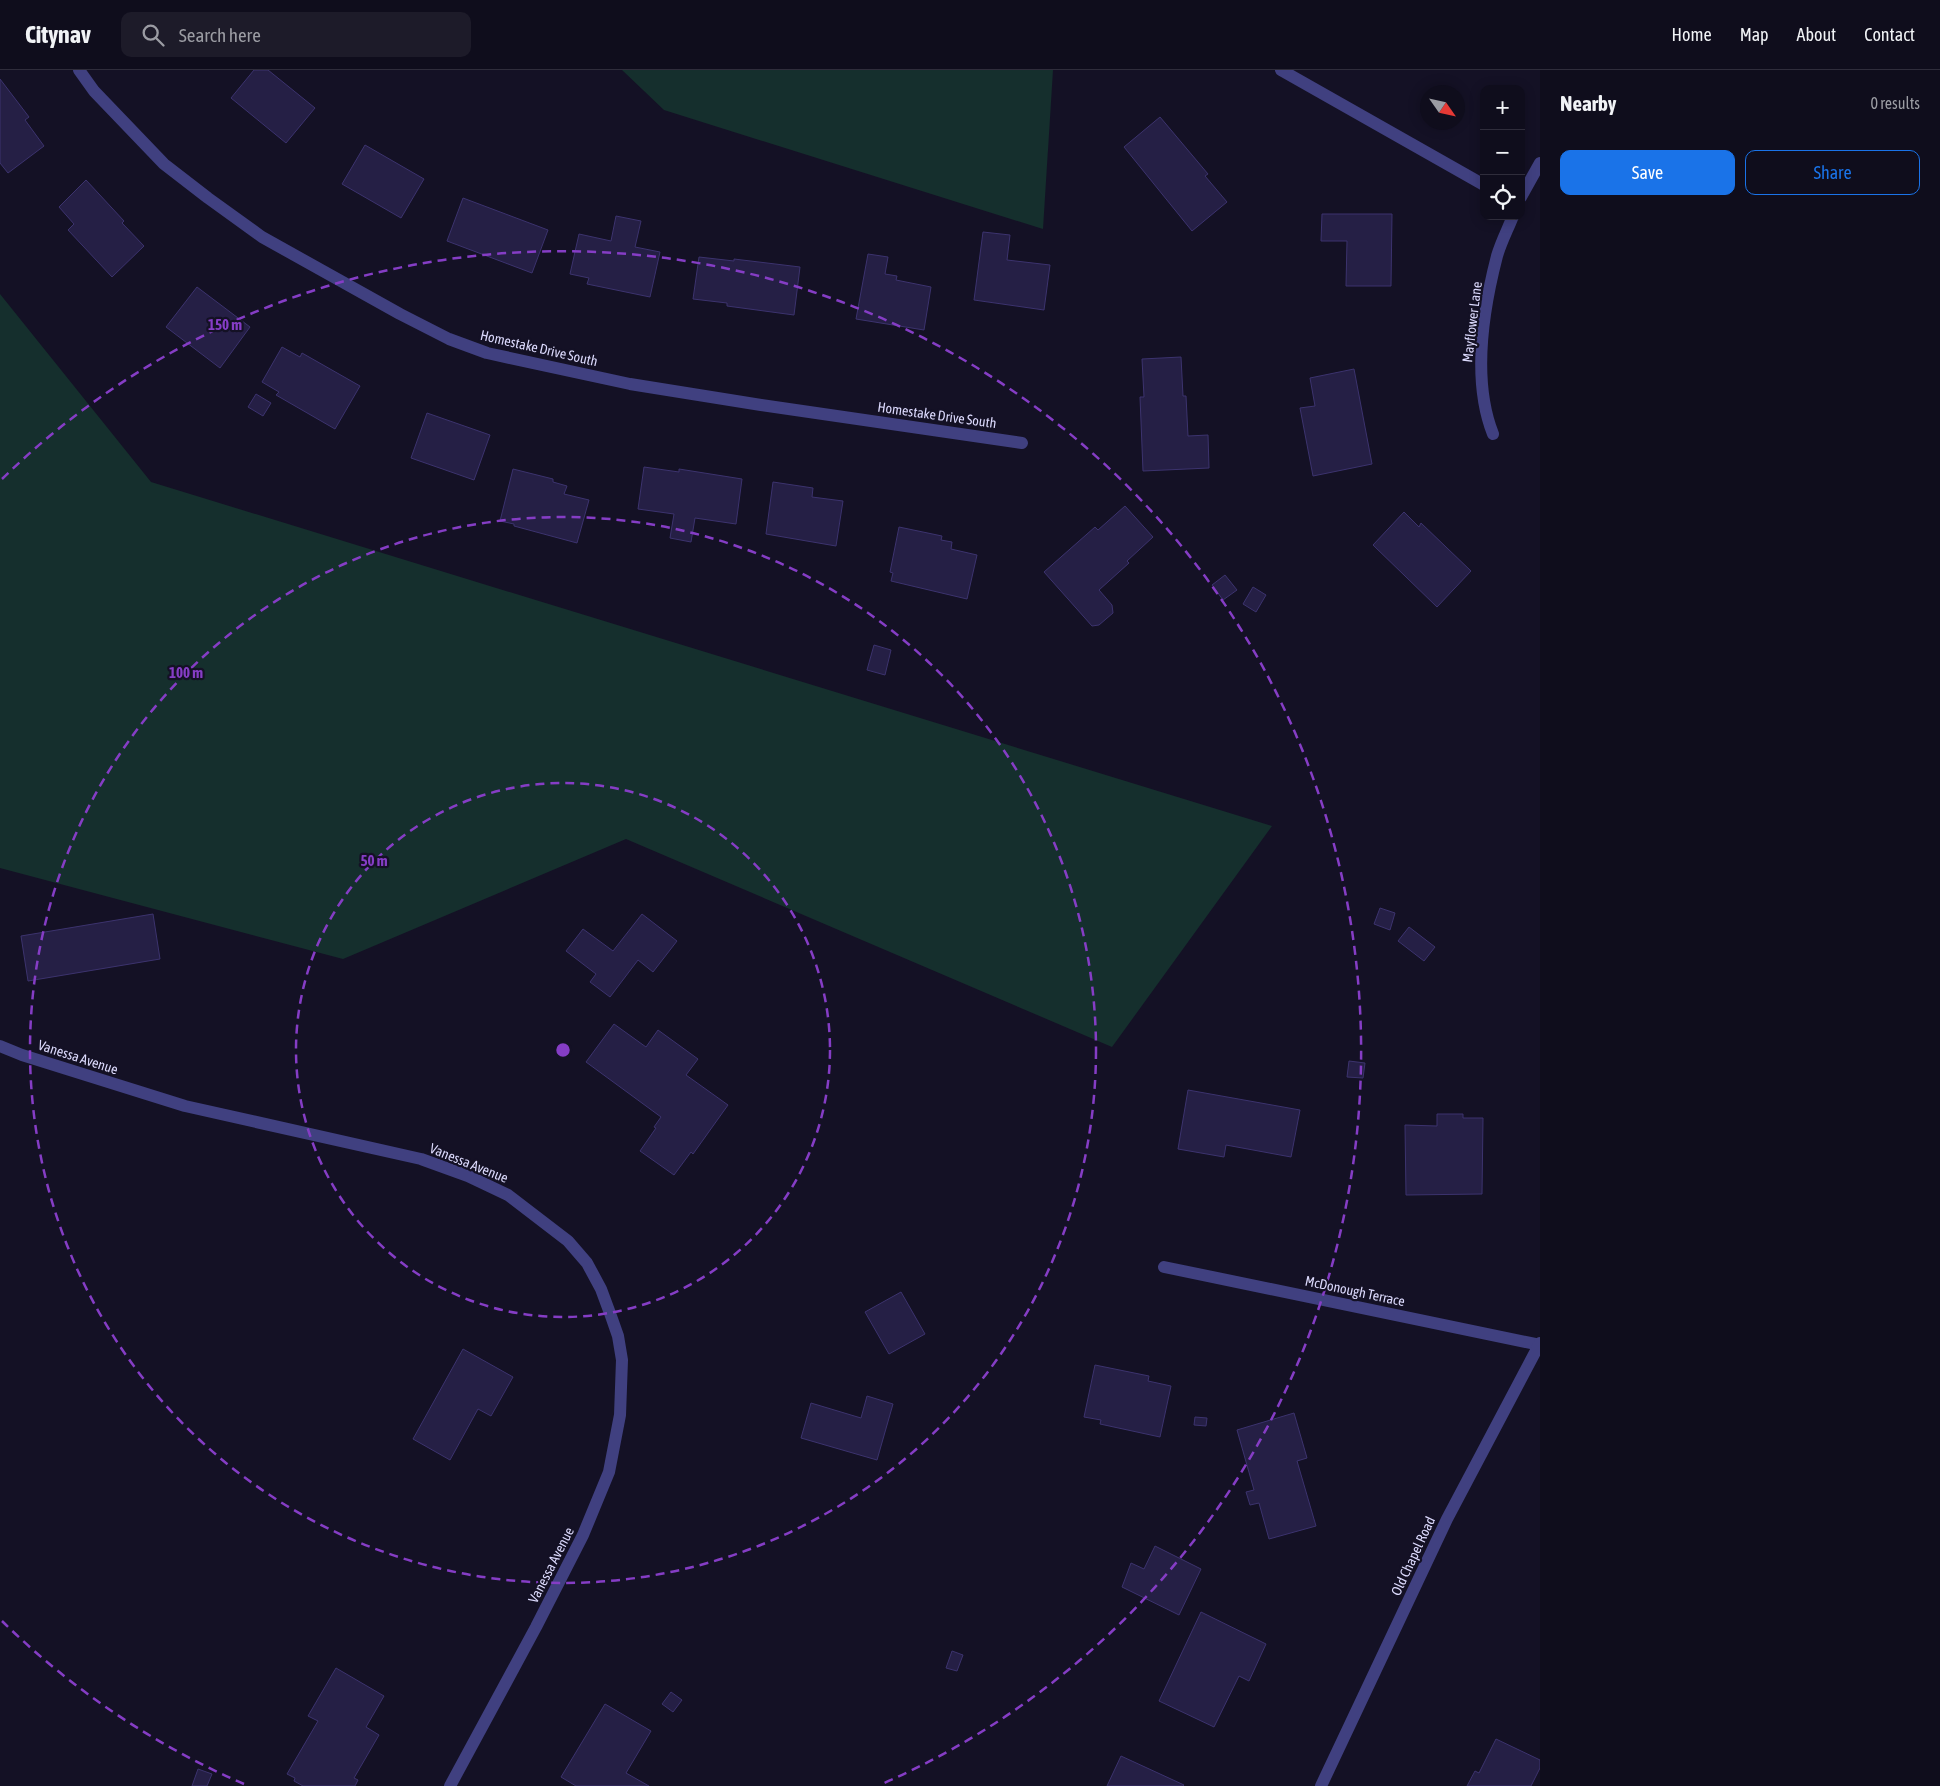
<!DOCTYPE html>
<html lang="en">
<head>
<meta charset="utf-8">
<style>
	body { margin:0; font-family:"Asap Condensed",sans-serif; background:#1d1b29; color:#f1f3f6 }
	.controls { position:absolute; right:15px; top:15px; display:grid; overflow:hidden; border-radius:10px; box-shadow:0 2px 12px #0003 }
	.controls button { width:45px; height:45px; display:grid; place-items:center; padding:0; border:0; border-bottom:1px solid #2f2d3b; background:#0f0d1c; color:#f1f3f6; font:25px sans-serif }
	.compass { position:absolute; left:1420px; top:15px; width:45px; height:45px; border-radius:50%; background:#0f0d1c; box-shadow:0 2px 12px #0003; rotate:124deg }
	.list { margin:0; padding:0; list-style:none }
	h2 { display:flex; justify-content:space-between; align-items:center; height:65px; margin:0; padding:0 20px; font-size:21px }
	h2 small { font-size:16px; font-weight:400; color:#9b9ca3 }
	.actions { display:flex; gap:10px; padding:15px 20px }
	.actions a { flex:1; padding:11px 0; border:1px solid #1a73e8; border-radius:10px; text-align:center; font-size:18px; color:#1a73e8 }
	.actions .main { background:#1a73e8; color:#fff }
	.icon { flex:none; width:28px; height:28px; fill:none; stroke:currentColor; stroke-width:2; stroke-linecap:round; stroke-linejoin:round }
	.map { position:relative; flex:none; width:1540px; height:1716px; overflow:hidden }
	header { display:flex; align-items:center; gap:30px; box-sizing:border-box; height:70px; padding:0 25px; background:#0f0d1c; border-bottom:1px solid #2f2d3b }
	header strong { font-size:24px }
	nav { display:flex; gap:28px; margin-inline-start:auto; font-size:18px }
	.search { width:350px; height:45px; background:#1d1b29; display:flex; align-items:center; gap:12px; box-sizing:border-box; padding:0 18px; border-radius:10px; color:#9b9ca3; font-size:19px }
	main { display:flex }
	aside { flex:1; background:#0f0d1c }
	.map>svg:first-child { display:block }
	.green { fill:#152f2d }
	.building { fill:#251f45; stroke:#3c336e }
	.lines { fill:none; stroke-linecap:round; stroke-linejoin:round }
	.minor { stroke:#404080; stroke-width:12 }
	.ring { fill:none; stroke:#853dc5; stroke-width:2.5; stroke-dasharray:9 6 }
	.labels { text-anchor:middle; dominant-baseline:central; stroke-width:4.5; stroke-linejoin:round; paint-order:stroke }
	.street-label { font-size:14px; fill:#dbd9fc; stroke:#141125 }
	.centre { fill:#853dc5; stroke:#141125; stroke-width:2.5 }
	.ring-label { font-size:15px; text-anchor:middle; font-weight:bold; fill:#853dc5; stroke:#141125; stroke-width:4.5; stroke-linejoin:round; paint-order:stroke }
</style>
</head>
<body>
<header>
<strong>Citynav</strong>
<div class="search"><svg class="icon" aria-label="search" viewBox="0 0 24 24"><circle cx="10" cy="10" r="6"/><path d="M15 15l6 6"/></svg>Search here</div>
<nav><a>Home</a><a>Map</a><a>About</a><a>Contact</a></nav>
</header>
<main>
<div class="map">
<svg width="1540" height="1716" viewBox="0 0 1540 1716">
	<rect width="100%" height="100%" fill="#141125"/>
	<g class="green">
		<polygon points="622,0 1053,0 1043,159 664,40"/>
		<polygon points="0,224 151,412 1272,756 1112,977 626,769 343,889 0,798"/>
	</g>
	<g class="building">
		<polygon points="254,0 268,0 315,38 286,73 231,28"/>
		<polygon points="0,9 29,47 25,50 44,76 8,103 0,93"/>
		<polygon points="1160,47 1208,104 1205,106 1227,132 1192,161 1124,77"/>
		<polygon points="365,75 424,109 401,148 342,114"/>
		<polygon points="86,110 124,151 122,153 144,176 112,207 68,160 74,154 59,137"/>
		<polygon points="463,128 548,160 532,203 447,171"/>
		<polygon points="1322,144 1392,144 1391,216 1346,216 1347,171 1321,171"/>
		<polygon points="616,146 641,151 635,177 660,182 650,227 587,214 589,208 570,204 579,164 611,171"/>
		<polygon points="983,162 1010,165 1007,190 1050,195 1044,240 974,230"/>
		<polygon points="868,184 888,187 885,204 897,206 896,210 931,217 924,260 856,249"/>
		<polygon points="699,187 734,191 734,189 800,197 794,245 727,236 727,233 693,229"/>
		<polygon points="197,217 250,257 220,298 166,257"/>
		<polygon points="282,277 300,287 302,283 360,316 335,359 276,325 279,322 262,312"/>
		<polygon points="1181,287 1183,326 1186,326 1188,366 1208,365 1209,398 1143,401 1140,327 1144,327 1142,289"/>
		<polygon points="1354,299 1372,394 1313,406 1300,338 1315,336 1310,308"/>
		<polygon points="256,324 271,333 263,346 248,337"/>
		<polygon points="427,343 490,365 474,410 411,388"/>
		<polygon points="644,397 679,402 679,399 742,409 736,454 695,448 691,472 670,468 674,444 638,439"/>
		<polygon points="513,399 553,409 553,412 567,416 564,424 589,430 577,473 514,456 514,454 500,451"/>
		<polygon points="773,412 813,418 812,427 843,431 836,476 766,464"/>
		<polygon points="1125,436 1153,467 1127,491 1129,493 1099,520 1112,535 1113,543 1099,555 1092,556 1044,502 1095,457 1098,460"/>
		<polygon points="1404,442 1419,457 1421,453 1471,501 1437,537 1373,475"/>
		<polygon points="899,457 942,466 941,470 952,472 951,479 977,485 967,529 891,511 893,503 890,502"/>
		<polygon points="1225,505 1237,520 1223,530 1212,515"/>
		<polygon points="1253,517 1266,525 1256,542 1243,534"/>
		<polygon points="874,575 891,580 885,605 867,600"/>
		<polygon points="1380,838 1395,843 1390,860 1374,854"/>
		<polygon points="153,844 160,889 28,911 21,866"/>
		<polygon points="642,844 677,871 653,902 638,890 610,927 590,912 596,904 566,881 583,859 613,881"/>
		<polygon points="1409,857 1435,877 1424,891 1398,871"/>
		<polygon points="614,954 646,977 658,960 698,989 686,1005 728,1035 693,1084 691,1082 674,1105 640,1081 656,1058 654,1057 661,1047 586,992"/>
		<polygon points="1349,991 1365,993 1363,1008 1347,1007"/>
		<polygon points="1188,1020 1300,1040 1291,1087 1226,1075 1224,1087 1178,1079"/>
		<polygon points="1437,1044 1463,1044 1463,1048 1483,1048 1482,1124 1406,1125 1405,1055 1437,1056"/>
		<polygon points="901,1222 925,1264 889,1284 865,1242"/>
		<polygon points="463,1279 513,1307 491,1346 478,1339 450,1390 413,1369"/>
		<polygon points="1095,1295 1149,1306 1148,1311 1171,1316 1160,1367 1100,1354 1101,1350 1084,1347"/>
		<polygon points="867,1326 893,1334 877,1390 801,1368 811,1333 861,1348"/>
		<polygon points="1294,1343 1307,1388 1297,1391 1316,1456 1269,1469 1259,1433 1250,1435 1246,1422 1254,1420 1237,1360"/>
		<polygon points="1195,1347 1207,1348 1206,1356 1194,1355"/>
		<polygon points="1155,1476 1201,1499 1179,1545 1122,1517 1131,1493 1144,1499"/>
		<polygon points="1201,1542 1266,1574 1249,1611 1239,1606 1214,1657 1159,1631"/>
		<polygon points="952,1581 963,1585 957,1601 946,1598"/>
		<polygon points="336,1598 384,1626 366,1657 379,1665 354,1708 358,1710 355,1716 303,1716 294,1711 295,1708 287,1704 318,1651 308,1646"/>
		<polygon points="671,1622 682,1630 673,1642 662,1634"/>
		<polygon points="605,1634 651,1661 626,1703 649,1716 576,1716 561,1707"/>
		<polygon points="1496,1669 1540,1690 1540,1698 1531,1716 1467,1716 1475,1701 1479,1703"/>
		<polygon points="1121,1686 1184,1715 1183,1716 1107,1716"/>
		<polygon points="198,1699 212,1704 207,1716 192,1716"/>
	</g>
	<g class="lines">
		<g class="minor">
			<polyline points="79,0 94,21 164,94 208,128 262,167 400,244 449,269 487,283 630,314 761,335 1022,373"/>
			<polyline points="1281,0 1484,115"/>
			<polyline points="1521,127 1540,93"/>
			<path d="M1493 364C1472 311 1483 240 1497 186 1501 172 1508 159 1513 146"/>
			<polyline points="0,976 22,985 185,1036 421,1089 468,1106 508,1125 568,1171 587,1193 601,1219 611,1246 618,1266 622,1290 620,1345 609,1402 583,1465 536,1557 450,1716"/>
			<polyline points="1164,1197 1540,1275"/>
			<polyline points="1321,1716 1447,1449 1540,1273"/>
		</g>
	</g>
	<g class="ring">
		<circle cx="563" cy="980" r="267"/>
		<circle cx="563" cy="980" r="533"/>
		<path d="M244 1714A800 800 0 0 1 2 1551M2 409A800 800 0 1 1 882 1714"/>
	</g>
	<g class="labels">
		<g class="street-label">
			<text transform="translate(1472 252) rotate(-83)">Mayflower Lane</text>
			<text transform="translate(539 278) rotate(13)">Homestake Drive South</text>
			<text transform="translate(937 345) rotate(8)">Homestake Drive South</text>
			<text transform="translate(78 987) rotate(18)">Vanessa Avenue</text>
			<text transform="translate(469 1093) rotate(22)">Vanessa Avenue</text>
			<text transform="translate(1355 1221) rotate(12)">McDonough Terrace</text>
			<text transform="translate(1413 1486) rotate(-65)">Old Chapel Road</text>
			<text transform="translate(551 1495) rotate(-63)">Vanessa Avenue</text>
		</g>
	</g>
	<circle cx="563" cy="980" r="8" class="centre"/>
	<g class="ring-label">
		<text x="225" y="260">150 m</text>
		<text x="186" y="608">100 m</text>
		<text x="374" y="796">50 m</text>
	</g>
</svg>
<div class="controls">
<button>+</button>
<button>−</button>
<button><svg class="icon" aria-label="locate" viewBox="0 0 24 24"><circle cx="12" cy="12" r="6"/><path d="M12 2v4M12 18v4M2 12h4M18 12h4"/></svg></button>
</div>
<svg class="compass" viewBox="-18 -18 36 36"><path d="M0-13l5 13h-10z" fill="#e53935"/><path d="M0 13l5-13h-10z" fill="#9b9ca3"/></svg>
</div>
<aside>
<h2>Nearby<small>0 results</small></h2>
<ul class="list">
</ul>
<div class="actions"><a class="main">Save</a><a>Share</a></div>
</aside>
</main>
</body>
</html>
